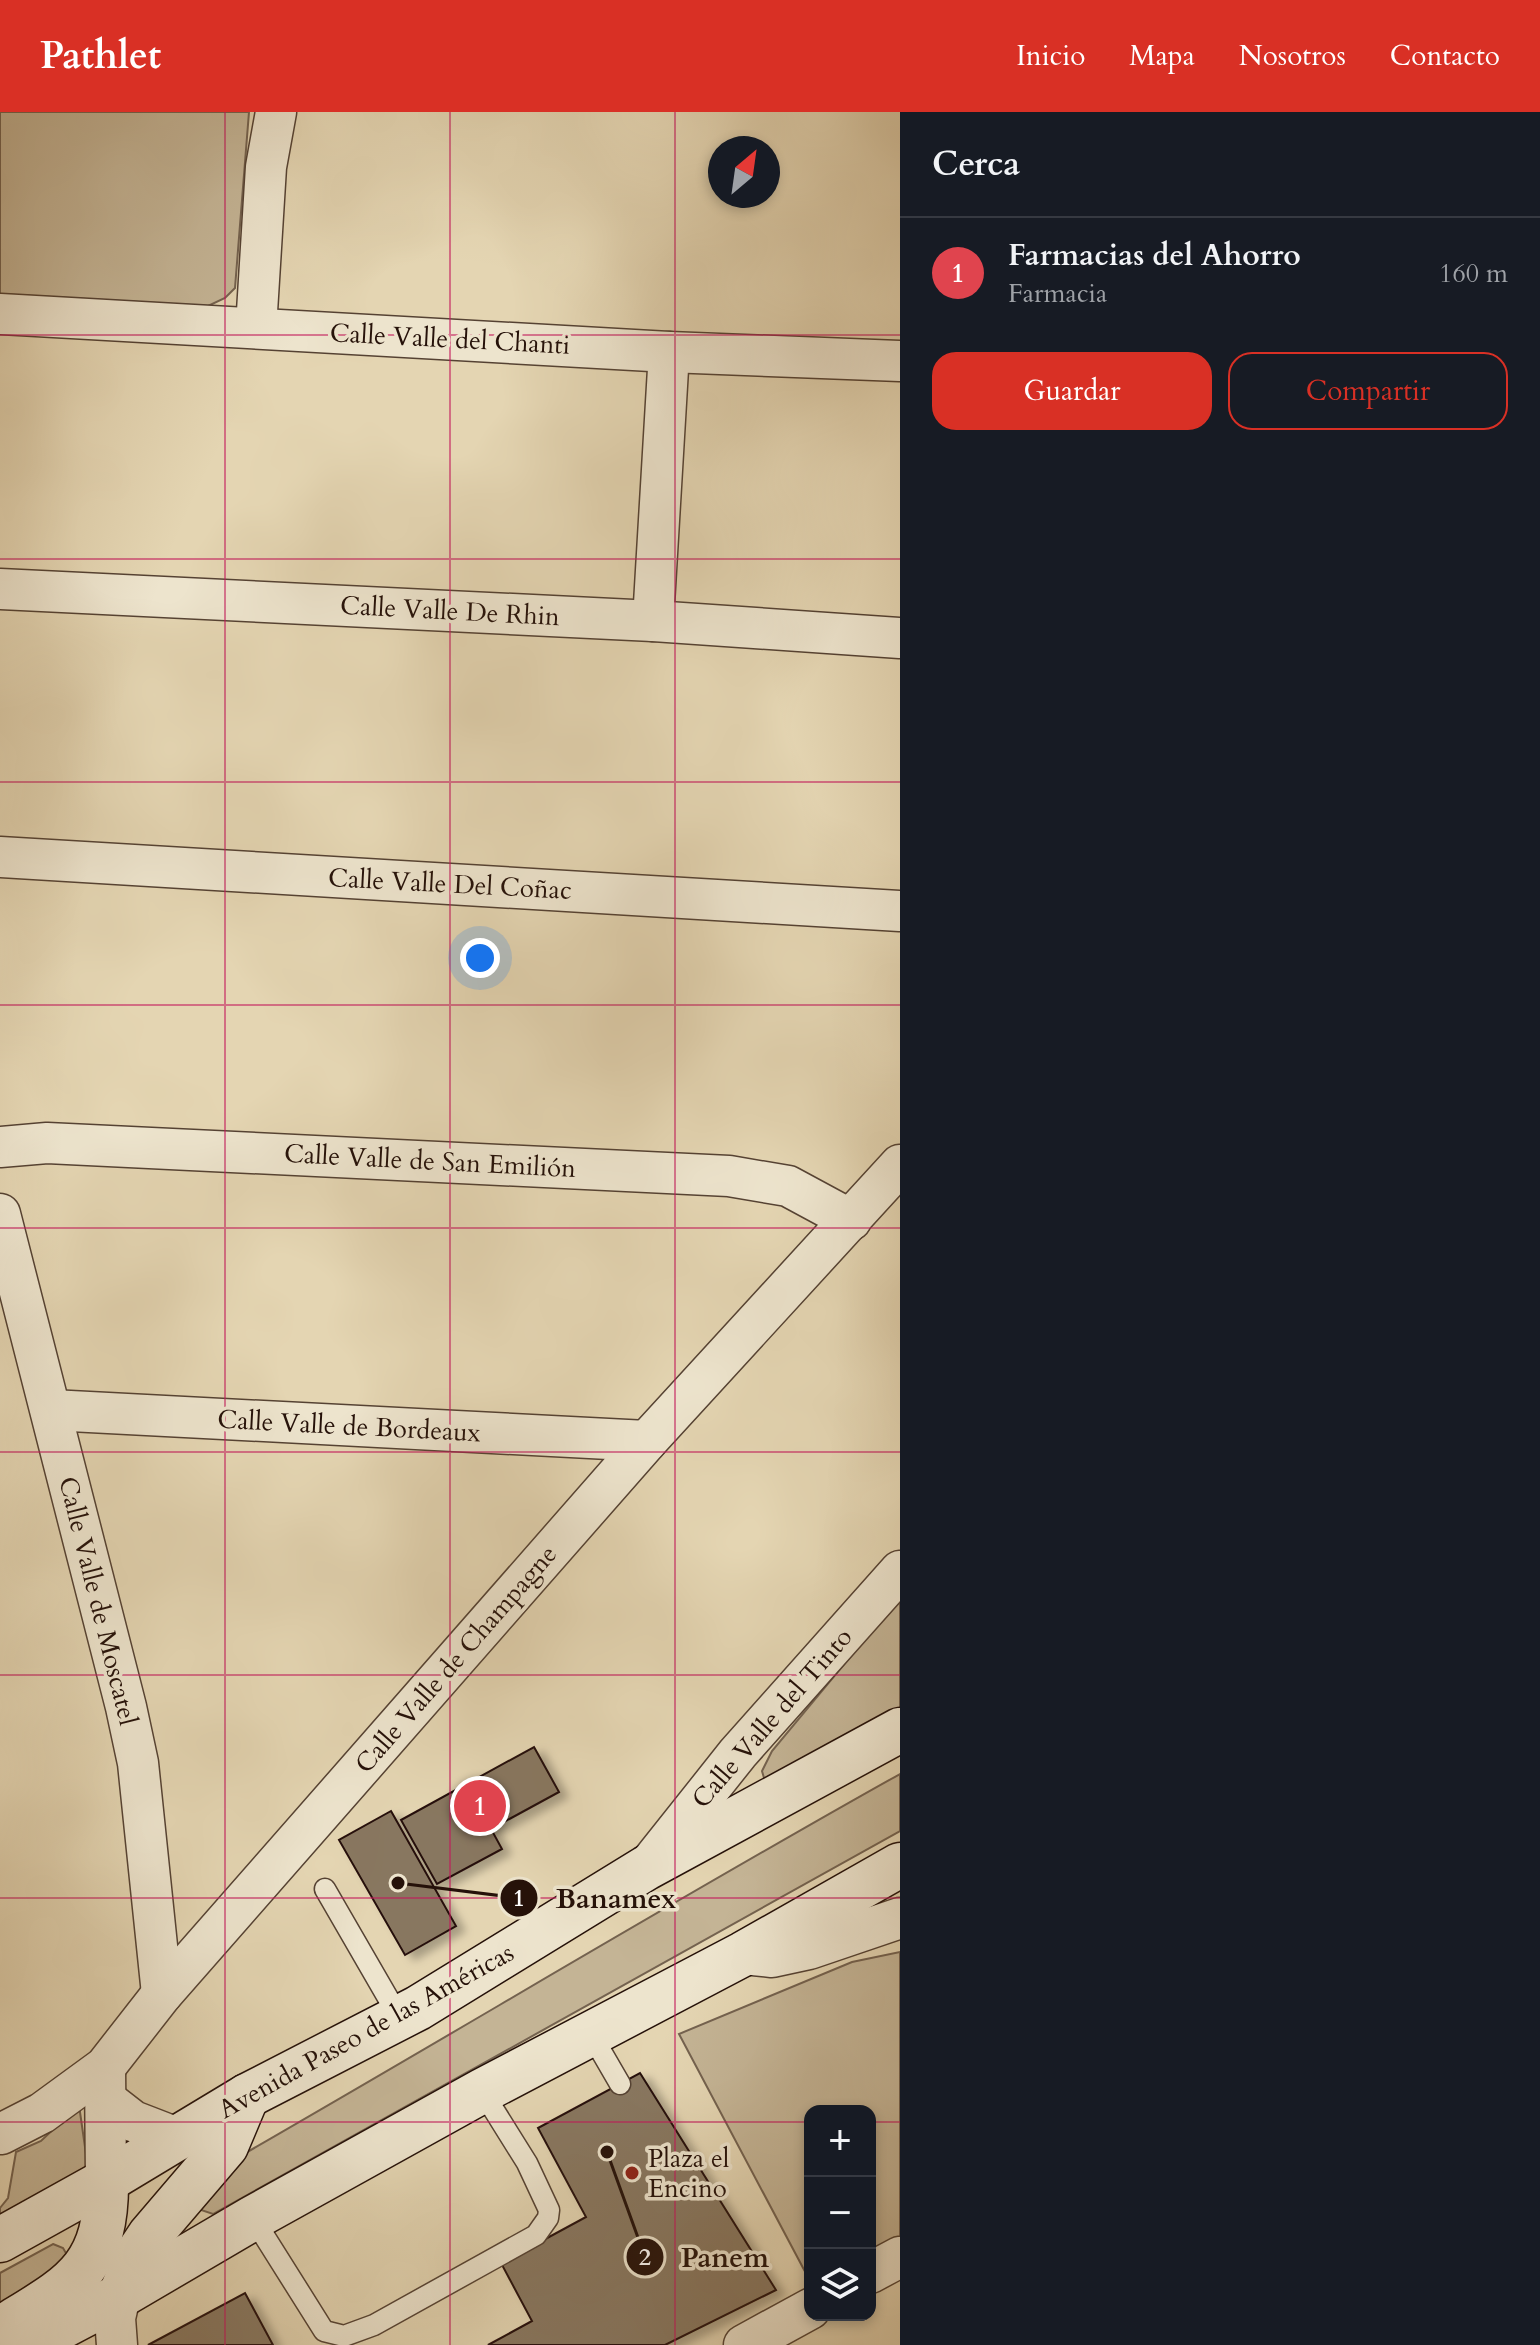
<!DOCTYPE html>
<html lang="es">
<head>
<meta charset="utf-8">
<style>
	body { margin:0; font-family:Cardo,serif; background:#242831; color:#f1f3f6 }
	.controls { position:absolute; right:24px; bottom:24px; display:grid; overflow:hidden; border-radius:16px; box-shadow:0 4px 12px #0003 }
	.controls button { width:72px; height:72px; display:grid; place-items:center; padding:0; border:0; border-bottom:2px solid #363941; background:#171b24; color:#f1f3f6; font:40px sans-serif }
	.compass { position:absolute; left:708px; top:24px; width:72px; height:72px; border-radius:50%; background:#171b24; box-shadow:0 4px 12px #0003; rotate:29deg }
	.you { position:absolute; left:480px; top:846px; width:28px; height:28px; margin:-20px; border:6px solid #fff; border-radius:50%; background:#1a73e8; box-shadow:0 0 0 12px #1a73e833 }
	.badge { display:grid; place-items:center; width:52px; height:52px; border-radius:50%; background:#d93025; color:#fff; font-size:26px; font-weight:700 }
	.pin { position:absolute; translate:-50% -50%; border:4px solid #fff; box-shadow:0 2px 8px #0006 }
	.list { margin:0; padding:0; list-style:none }
	h2 { display:flex; justify-content:space-between; align-items:center; height:104px; margin:0; padding:0 32px; font-size:34px }
	h2 small { font-size:26px; font-weight:400; color:#9ea1a6 }
	.list li { display:grid; grid-template-columns:52px 1fr auto; gap:24px; align-items:center; box-sizing:border-box; height:112px; padding:0 32px; border-top:2px solid #363941 }
	.list b { display:block; font-size:30px; white-space:nowrap }
	.list p { margin:0; font-size:26px; white-space:nowrap; color:#9ea1a6 }
	.list em { font-size:26px; font-style:normal; color:#9ea1a6 }
	.actions { display:flex; gap:16px; padding:24px 32px }
	.actions a { flex:1; padding:18px 0; border:2px solid #d93025; border-radius:24px; text-align:center; font-size:28px; color:#d93025 }
	.actions .main { background:#d93025; color:#fff }
	.icon { flex:none; width:44px; height:44px; fill:none; stroke:currentColor; stroke-width:2; stroke-linecap:round; stroke-linejoin:round }
	.map { position:relative; flex:none; width:900px; height:2233px; overflow:hidden }
	header { display:flex; align-items:center; gap:48px; box-sizing:border-box; height:112px; padding:0 40px; background:#d93025; color:#fff }
	header strong { font-size:38px }
	nav { display:flex; gap:44px; margin-inline-start:auto; font-size:28px }
	main { display:flex }
	aside { flex:1; background:#171b24 }
	.map>svg:first-child { display:block }
	.green { fill:#c4b495; stroke:#74624f; stroke-width:2 }
	.building { fill:#887761; stroke:#251109; stroke-width:2; filter:url(#shadow) }
	.lines { fill:none; stroke-linecap:round; stroke-linejoin:round }
	.service-casing { stroke:#554233; stroke-width:23 }
	.minor-casing { stroke:#554233; stroke-width:43 }
	.secondary-casing { stroke:#251109; stroke-width:47 }
	.service { stroke:#ede4cd; stroke-width:20 }
	.minor { stroke:#ede4cd; stroke-width:40 }
	.secondary { stroke:#ede4cd; stroke-width:44 }
	.grid { fill:none; stroke:#c2185b; stroke-width:2; stroke-opacity:0.55 }
	.poi-dot { fill:#8f2418; stroke:#ede4cd; stroke-width:3 }
	.labels { text-anchor:middle; dominant-baseline:central; stroke-width:7; stroke-linejoin:round; paint-order:stroke }
	.street-label { font-size:26px; fill:#251109; stroke:#ede4cd }
	.poi-label { font-size:26px; fill:#251109; stroke:#ede4cd; text-anchor:start }
	.leader { fill:none; stroke:#251109; stroke-width:3 }
	.callout-dot { fill:#251109; stroke:#ede4cd; stroke-width:3 }
	.mark-label { font-size:24px; text-anchor:middle; font-weight:bold; fill:#fff }
	.callout-label { font-size:28px; text-anchor:middle; font-weight:bold; fill:#251109; stroke:#ede4cd; stroke-width:7; stroke-linejoin:round; paint-order:stroke }
</style>
</head>
<body>
<header>
<strong>Pathlet</strong>
<nav><a>Inicio</a><a>Mapa</a><a>Nosotros</a><a>Contacto</a></nav>
</header>
<main>
<div class="map">
<svg width="900" height="2233" viewBox="0 0 900 2233">
	<defs>
		<filter id="shadow"><feDropShadow dx="9" dy="5" stdDeviation="4" flood-color="#0004"/></filter>
	</defs>
	<rect width="100%" height="100%" fill="#e4d5b2"/>
	<filter id="stains"><feTurbulence type="fractalNoise" baseFrequency=".0025" numOctaves="4"/><feColorMatrix values="0 0 0 0 .2 0 0 0 0 .09 0 0 0 0 .02 0 0 0 .5 -.17"/></filter>
	<radialGradient id="worn" r=".72"><stop offset=".6" stop-color="#630" stop-opacity="0"/><stop offset="1" stop-color="#630" stop-opacity=".3"/></radialGradient>
	<g class="green">
		<polygon points="0,0 249,0 235,176 225,186 208,194 0,182"/>
		<polygon points="900,1485 900,1600 772,1672 764,1666 762,1659 772,1639"/>
		<path d="M900 1662V1719L213 2102 201 2098 194 2084 209 2062C440 1930 667 1792 900 1662Z"/>
		<polygon points="900,1840 900,2129 870,2140 870,1999 810,1999 810,2169 679,1922 852,1850"/>
		<polygon points="79,1993 88,2056 0,2106 0,2096 8,2086 16,2040 41,2029"/>
		<polygon points="53,2132 63,2136 70,2148 0,2207 0,2161"/>
	</g>
	<g class="building">
		<polygon points="534,1635 559,1680 491,1717 502,1737 437,1772 401,1708"/>
		<polygon points="391,1699 456,1814 405,1843 339,1728"/>
		<polygon points="640,1961 776,2178 665,2233 488,2233 532,2209 501,2151 586,2105 538,2016"/>
		<polygon points="245,2181 273,2233 148,2233"/>
	</g>
	<g class="lines">
		<g class="service-casing">
			<g id="service">
				<polyline points="325,1777 399,1905"/>
				<polyline points="591,1922 620,1972"/>
				<polyline points="253,2106 324,2219 344,2224 374,2213 536,2123 548,2106 549,2098 527,2051 482,1979"/>
			</g>
		</g>
		<g class="minor-casing">
			<g id="minor">
				<polyline points="0,202 669,240 900,249"/>
				<polyline points="256,216 266,55 276,0"/>
				<polyline points="0,477 653,509 900,526"/>
				<polyline points="653,509 669,240"/>
				<polyline points="0,745 900,799"/>
				<polyline points="0,1035 47,1031 729,1064 788,1074 851,1108"/>
				<polyline points="0,1102 126,1595 138,1651 162,1882"/>
				<polyline points="51,1298 647,1329"/>
				<polyline points="649,1753 738,1641 900,1459"/>
				<polyline points="743,1842 772,1845 809,1837 900,1806"/>
				<polyline points="105,1955 106,2069"/>
				<polyline points="106,1988 133,2009 177,2026"/>
				<polyline points="1,2022 42,2001 105,1955 162,1882 647,1329 900,1053"/>
				<polyline points="870,2161 900,2145"/>
				<polyline points="117,2233 115,2206 120,2184"/>
				<polyline points="744,2233 810,2197"/>
			</g>
		</g>
		<g class="secondary-casing">
			<g id="secondary">
				<polyline points="0,2128 106,2069 247,1984 418,1896 646,1756 900,1618"/>
				<polyline points="120,2184 138,2141 150,2123 226,2034 247,1984"/>
				<path d="M0 2217C69 2174 107 2160 106 2069"/>
				<polyline points="27,2233 120,2184 253,2106 482,1979 743,1842 900,1753"/>
			</g>
		</g>
		<use href="#service" class="service"/>
		<use href="#minor" class="minor"/>
		<use href="#secondary" class="secondary"/>
	</g>
	<path class="grid" d="M225 0V2233M450 0V2233M675 0V2233M0 223H900M0 447H900M0 670H900M0 893H900M0 1116H900M0 1340H900M0 1563H900M0 1786H900M0 2010H810M870 2010H900"/>
	<circle class="poi-dot" cx="632" cy="2061" r="8"/>
	<g class="labels">
		<g class="street-label">
			<text transform="translate(450 227) rotate(3)">Calle Valle del Chanti</text>
			<text transform="translate(450 499) rotate(3)">Calle Valle De Rhin</text>
			<text transform="translate(450 772) rotate(3)">Calle Valle Del Coñac</text>
			<text transform="translate(430 1049) rotate(3)">Calle Valle de San Emilión</text>
			<text transform="translate(349 1314) rotate(3)">Calle Valle de Bordeaux</text>
			<text transform="translate(98 1489) rotate(76)">Calle Valle de Moscatel</text>
			<text transform="translate(456 1547) rotate(-49)">Calle Valle de Champagne</text>
			<text transform="translate(772 1606) rotate(-49)">Calle Valle del Tinto</text>
			<text transform="translate(366 1919) rotate(-29)">Avenida Paseo de las Américas</text>
		</g>
		<g class="poi-label">
			<text x="648" y="2046">Plaza el<tspan x="648" dy="30">Encino</tspan></text>
		</g>
	</g>
	<path class="leader" d="M398 1771L519 1786M607 2040L645 2145"/>
	<g class="callout-dot">
		<circle cx="398" cy="1771" r="8"/>
		<circle cx="607" cy="2040" r="8"/>
		<circle cx="519" cy="1786" r="20"/>
		<circle cx="645" cy="2145" r="20"/>
	</g>
	<g class="mark-label">
		<text x="519" y="1794">1</text>
		<text x="645" y="2153">2</text>
	</g>
	<g class="callout-label">
		<text x="616" y="1796">Banamex</text>
		<text x="725" y="2155">Panem</text>
	</g>
	<rect width="100%" height="100%" filter="url(#stains)"/>
	<rect width="100%" height="100%" fill="url(#worn)"/>
</svg>
<div class="controls">
<button>+</button>
<button>−</button>
<button><svg class="icon" aria-label="layers" viewBox="0 0 24 24"><path d="M12 4l9 5-9 5-9-5zM3 14l9 5 9-5"/></svg></button>
</div>
<svg class="compass" viewBox="-18 -18 36 36"><path d="M0-13l5 13h-10z" fill="#e53935"/><path d="M0 13l5-13h-10z" fill="#9ea1a6"/></svg>
<div class="you"></div>
<div class="pin badge" style="left:480px;top:1694px;background:#e0444e">1</div>
</div>
<aside>
<h2>Cerca<small></small></h2>
<ul class="list">
<li><span class="badge" style="background:#e0444e">1</span><div><b>Farmacias del Ahorro</b><p>Farmacia</p></div><em>160 m</em></li>
</ul>
<div class="actions"><a class="main">Guardar</a><a>Compartir</a></div>
</aside>
</main>
</body>
</html>
